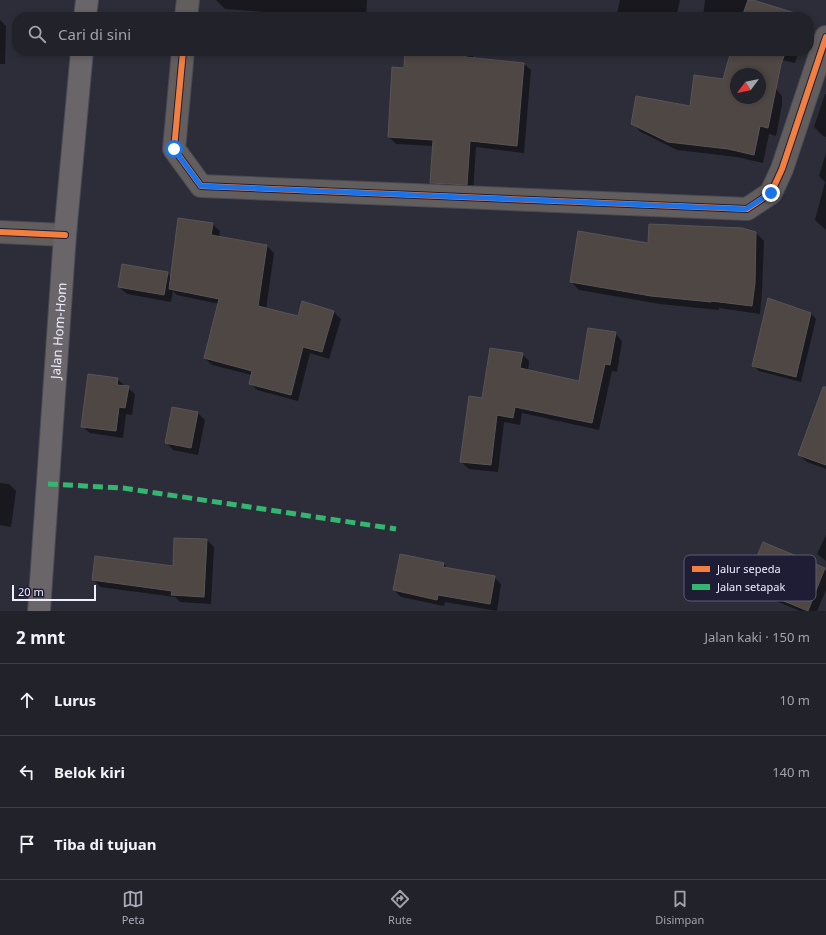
<!DOCTYPE html>
<html lang="id">
<head>
<meta charset="utf-8">
<style>
	body { margin:0; font-family:"Noto Sans",sans-serif; background:#2a2a33; color:#f1f3f6 }
	.compass { position:absolute; left:730px; top:68px; width:36px; height:36px; border-radius:50%; background:#22222b; box-shadow:0 2px 6px #0003; rotate:238deg }
	.scale { position:absolute; left:12px; bottom:10px; width:84px; box-sizing:border-box; padding-left:4px; border:2px solid #edeefe; border-top:0; font-size:11px; line-height:14px; white-space:nowrap; color:#edeefe; -webkit-text-stroke:3px #1e1d35; paint-order:stroke }
	.stop { position:absolute; width:12px; height:12px; margin:-9px; border:3px solid #1a73e8; border-radius:50%; background:#fff }
	.stop.end { background:#1a73e8; border-color:#fff; box-shadow:0 1px 4px #0008 }
	.list { margin:0; padding:0; list-style:none }
	h2 { display:flex; justify-content:space-between; align-items:center; height:52px; margin:0; padding:0 16px; font-size:17px }
	h2 small { font-size:13px; font-weight:400; color:#a2a4a9 }
	.list li { display:grid; grid-template-columns:26px 1fr auto; gap:12px; align-items:center; box-sizing:border-box; height:72px; padding:0 16px; border-top:1px solid #3f3f47 }
	.list b { display:block; font-size:15px; white-space:nowrap }
	.list em { font-size:13px; font-style:normal; color:#a2a4a9 }
	.icon { flex:none; width:22px; height:22px; fill:none; stroke:currentColor; stroke-width:2; stroke-linecap:round; stroke-linejoin:round }
	.map { position:relative; flex:none; width:826px; height:611px; overflow:hidden }
	.search { position:absolute; background:#22222b; box-shadow:0 2px 6px #0003; left:12px; right:12px; top:12px; height:44px; display:flex; align-items:center; gap:10px; box-sizing:border-box; padding:0 14px; border-radius:16px; color:#a2a4a9; font-size:15px }
	.sheet { height:268px; background:#22222b }
	nav { display:flex; justify-content:space-around; align-items:center; box-sizing:border-box; height:56px; border-top:1px solid #3f3f47; background:#22222b; font-size:11px; color:#a2a4a9 }
	nav a { display:grid; justify-items:center; gap:2px }
	nav .on { color:#aaaab9 }
	.map>svg:first-child { display:block }
	.shadow { fill:#0007 }
	.building { fill:#4e4744; stroke:#585455; fill-rule:evenodd }
	.lines { fill:none; stroke-linecap:round; stroke-linejoin:round }
	.minor-casing { stroke:#494954; stroke-width:24 }
	.highway-casing { stroke:#494954; stroke-width:24 }
	.minor { stroke:#635e5e; stroke-width:22 }
	.highway { stroke:#696568; stroke-width:22 }
	.quiet { stroke:#33b770; stroke-width:5; stroke-dasharray:10 5; stroke-linecap:butt }
	.cycleway-casing { stroke:#1e1d35; stroke-width:8 }
	.cycleway { stroke:#f27e40; stroke-width:6 }
	.route { stroke:#1a73e8; stroke-width:5 }
	.labels { text-anchor:middle; dominant-baseline:central; stroke-width:4; stroke-linejoin:round; paint-order:stroke }
	.street-label { font-size:13px; fill:#edeefe; stroke:#1e1d35 }
	.key { fill:#1e1d35; stroke:#5c5c71; stroke-width:1 }
	.key-label { font-size:11px; fill:#edeefe }
</style>
</head>
<body>
<div class="map">
<svg width="826" height="611" viewBox="0 0 826 611">
	<rect width="100%" height="100%" fill="#2d2d39"/>
	<g class="shadow">
		<polygon points="216,0 367,0 366,17 334,17 225,9"/>
		<polygon points="620,0 680,0 676,17 621,17 617,13"/>
		<polygon points="705,0 750,0 797,15 799,17 703,17"/>
		<polygon points="0,20 6,26 5,64 0,64"/>
		<polygon points="406,51 473,51 473,59 524,64 531,70 524,153 476,147 473,191 438,189 431,182 434,146 396,144 389,137 393,68 404,69"/>
		<polygon points="744,51 799,51 795,63"/>
		<polygon points="736,82 736,98 760,98 760,85 774,87 782,96 782,105 776,136 769,134 763,163 737,157 677,150 641,132 633,124 691,107"/>
		<polygon points="825,94 826,94 826,137 823,136 814,127"/>
		<polygon points="826,153 826,230 815,220 825,182 819,176"/>
		<polygon points="212,224 220,231 219,238 267,246 274,253 266,309 298,318 334,312 341,319 329,359 310,353 298,401 257,390 250,383 252,375 212,365 205,358 219,304 177,295 173,291 171,302 127,294 119,287 167,273 172,278"/>
		<polygon points="756,233 764,241 762,291 760,314 719,308 719,310 660,304 579,290 571,282 649,244"/>
		<polygon points="811,313 816,319 801,382 759,371 753,365"/>
		<polygon points="615,333 622,341 617,372 612,371 599,430 522,413 520,425 504,422 498,472 469,469 461,462 483,399 522,354 529,361 528,371 579,382"/>
		<polygon points="117,379 135,394 132,415 126,414 123,438 90,433 82,426"/>
		<polygon points="826,412 826,469 807,462 799,455"/>
		<polygon points="198,413 205,420 198,455 173,450 166,442"/>
		<polygon points="0,483 9,484 16,491 11,527 0,525"/>
		<polygon points="826,535 826,561 817,554"/>
		<polygon points="207,540 214,547 211,604 180,602 175,597 100,587 93,579 174,567"/>
		<polygon points="444,564 448,569 494,577 501,584 497,611 445,602 444,606 401,597 394,590"/>
		<polygon points="824,569 826,571 826,590 817,611 800,611 754,592 747,585"/>
	</g>
	<g class="building">
		<polygon points="748,0 753,0 795,13 795,17 742,17"/>
		<polygon points="405,51 466,51 466,57 524,63 517,146 470,141 467,185 430,183 433,140 388,137 392,67 404,68"/>
		<path d="M731 51H786L781 64 768 128 760 126 754 155 728 149 668 142 631 124 636 96 690 106 694 75 723 79ZM736 74H760V98H736Z"/>
		<polygon points="178,218 213,223 211,235 267,245 258,306 298,316 302,301 334,311 322,352 303,347 291,395 249,384 252,371 204,358 219,299 169,289"/>
		<polygon points="649,224 742,228 756,232 755,283 752,306 711,301 711,302 651,296 570,282 578,231 648,243"/>
		<polygon points="122,264 168,272 164,295 118,287"/>
		<polygon points="768,298 811,313 796,377 752,366"/>
		<polygon points="588,328 616,332 610,365 605,364 592,423 515,407 513,418 497,415 491,465 460,462 469,396 482,398 490,348 523,353 520,368 579,381"/>
		<polygon points="88,374 118,378 117,385 129,386 125,408 119,407 116,431 81,427"/>
		<polygon points="823,387 826,387 826,465 798,455"/>
		<polygon points="172,407 198,412 191,448 165,443"/>
		<polygon points="174,538 207,539 204,597 171,595 172,591 92,580 95,556 173,566"/>
		<polygon points="763,542 825,568 808,611 745,585"/>
		<polygon points="400,554 444,563 443,567 495,576 490,604 438,595 437,600 393,590"/>
	</g>
	<g class="lines">
		<g class="minor-casing">
			<g id="minor">
				<polyline points="186,17 188,0"/>
				<polyline points="183,51 174,149 201,186 747,209 771,193 782,169 826,37"/>
				<polyline points="0,232 65,235"/>
			</g>
		</g>
		<g class="highway-casing">
			<g id="highway">
				<polyline points="85,17 87,0"/>
				<path id="s1" d="M39 611 65 235 82 51"/>
			</g>
		</g>
		<use href="#minor" class="minor"/>
		<use href="#highway" class="highway"/>
		<polyline class="quiet" points="48,484 123,488 396,529"/>
		<g class="cycleway-casing">
			<g id="cycleway">
				<polyline points="183,51 174,149 201,186 747,209 771,193 782,169 826,37"/>
				<polyline points="0,232 65,235"/>
			</g>
		</g>
		<use href="#cycleway" class="cycleway"/>
	</g>
	<g class="lines">
		<polyline class="route" points="174,149 201,186 746,209 771,193"/>
	</g>
	<g class="labels">
		<g class="street-label">
			<text stroke="none"><textPath href="#s1" startOffset="281">Jalan Hom-Hom</textPath></text>
		</g>
	</g>
	<rect x="684" y="555" width="132" height="46" rx="6" class="key"/>
	<rect x="692" y="566" width="18" height="6" fill="#f27e40"/>
	<rect x="692" y="584" width="18" height="6" fill="#33b770"/>
	<g class="key-label">
		<text x="717" y="573">Jalur sepeda</text>
		<text x="717" y="591">Jalan setapak</text>
	</g>
</svg>
<svg class="compass" viewBox="-18 -18 36 36"><path d="M0-13l5 13h-10z" fill="#e53935"/><path d="M0 13l5-13h-10z" fill="#a2a4a9"/></svg>
<div class="scale">20 m</div>
<div class="stop" style="left:174px;top:149px"></div>
<div class="stop end" style="left:771px;top:193px"></div>
<div class="search"><svg class="icon" aria-label="search" viewBox="0 0 24 24"><circle cx="10" cy="10" r="6"/><path d="M15 15l6 6"/></svg>Cari di sini</div>
</div>
<section class="sheet">
<h2>2 mnt<small>Jalan kaki · 150 m</small></h2>
<ul class="list">
<li><svg class="icon" aria-label="ahead" viewBox="0 0 24 24"><path d="M12 20V5M6 11l6-6 6 6"/></svg><div><b>Lurus</b></div><em>10 m</em></li>
<li><svg class="icon" aria-label="left" viewBox="0 0 24 24"><path d="M17 20v-9H6M10 6l-5 5 5 5"/></svg><div><b>Belok kiri</b></div><em>140 m</em></li>
<li><svg class="icon" aria-label="arrive" viewBox="0 0 24 24"><path d="M6 21V4h12l-3 4 3 4H6"/></svg><div><b>Tiba di tujuan</b></div></li>
</ul>
</section>
<nav>
<a class="on"><svg class="icon" aria-label="map" viewBox="0 0 24 24"><path d="M3 6l6-2 6 2 6-2v14l-6 2-6-2-6 2zM9 4v14M15 6v14"/></svg>Peta</a>
<a><svg class="icon" aria-label="directions" viewBox="0 0 24 24"><path d="M12 3l9 9-9 9-9-9zM9 14v-3h6M13 9l2 2-2 2"/></svg>Rute</a>
<a><svg class="icon" aria-label="saved" viewBox="0 0 24 24"><path d="M7 4h10v16l-5-4-5 4z"/></svg>Disimpan</a>
</nav>
</body>
</html>
